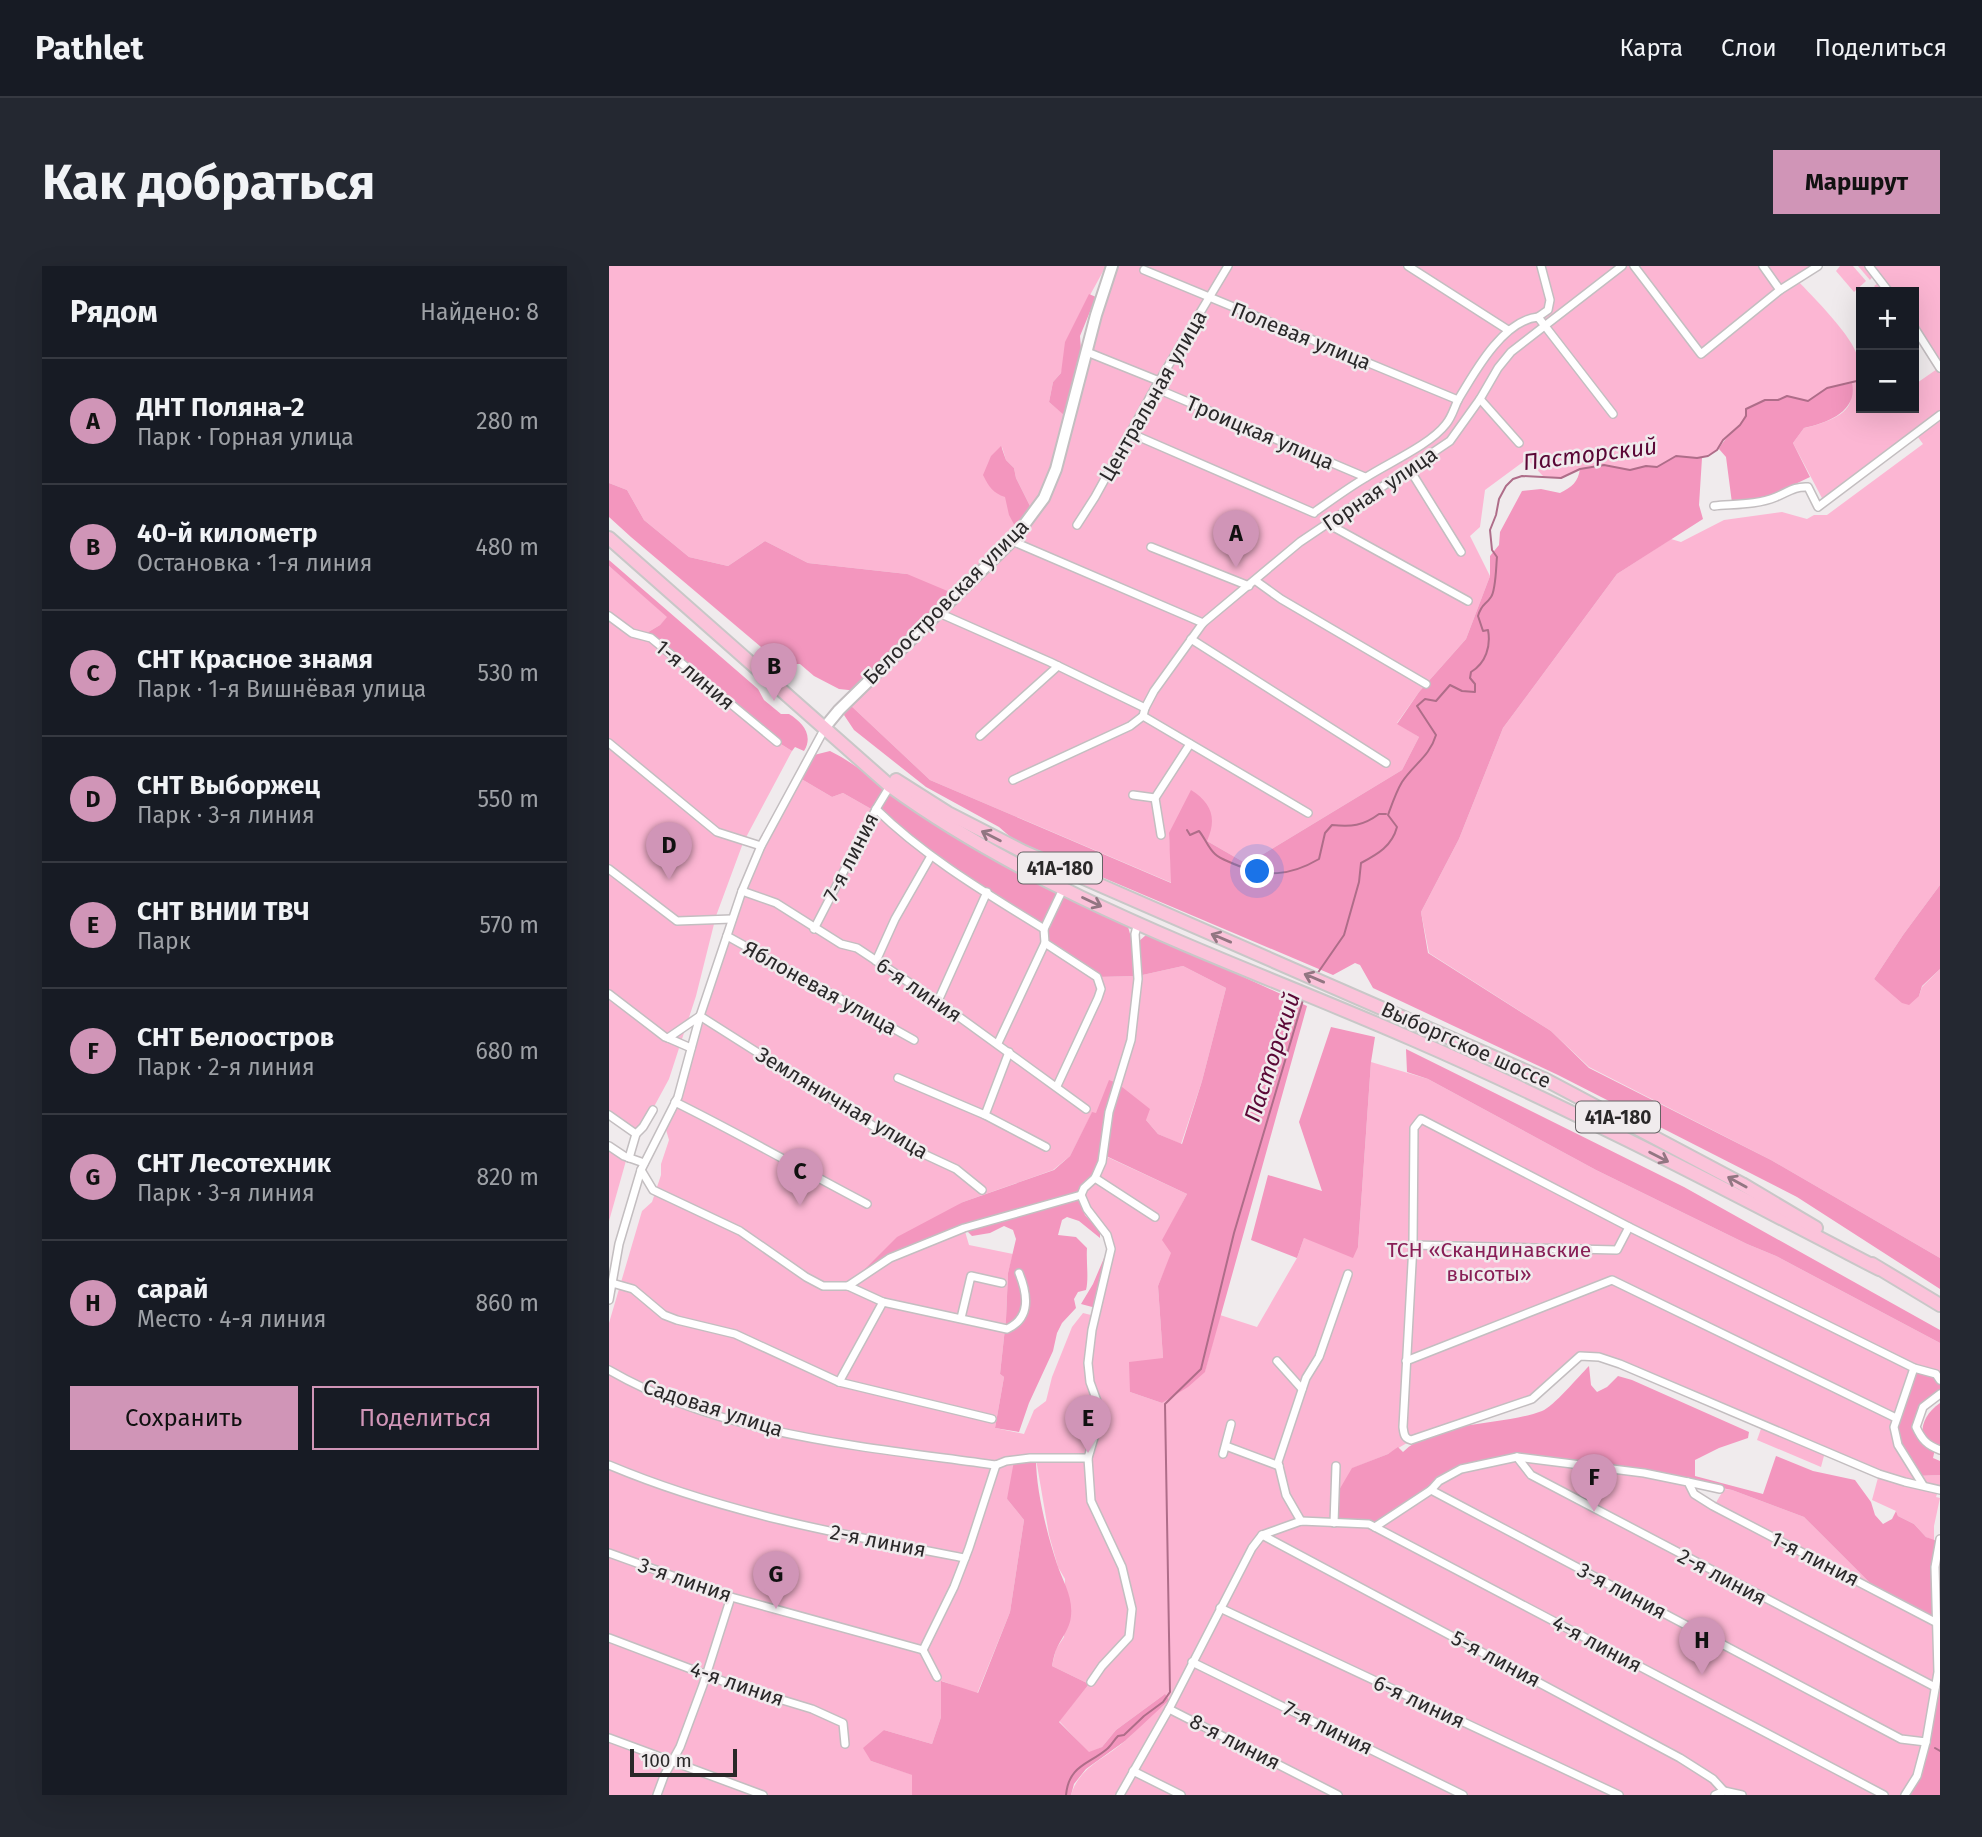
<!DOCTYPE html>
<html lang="ru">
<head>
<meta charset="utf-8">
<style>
	body { margin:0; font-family:"Fira Sans",sans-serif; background:#242831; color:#f1f3f6 }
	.controls { position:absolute; right:21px; top:21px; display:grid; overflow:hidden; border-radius:0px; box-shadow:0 7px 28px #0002 }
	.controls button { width:63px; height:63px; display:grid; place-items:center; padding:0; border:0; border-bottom:2px solid #363941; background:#171b24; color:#f1f3f6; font:35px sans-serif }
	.scale { position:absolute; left:21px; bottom:18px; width:107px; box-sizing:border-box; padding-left:7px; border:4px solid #2a2829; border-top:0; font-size:19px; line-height:24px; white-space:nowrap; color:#2a2829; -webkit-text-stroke:5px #f0ebed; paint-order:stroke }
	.you { position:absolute; left:649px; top:606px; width:24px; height:24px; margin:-18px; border:5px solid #fff; border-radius:50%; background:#1a73e8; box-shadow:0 0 0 10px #1a73e833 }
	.badge { display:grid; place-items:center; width:46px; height:46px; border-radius:50%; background:#d095b7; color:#111; font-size:23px; font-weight:700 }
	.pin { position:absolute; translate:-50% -58px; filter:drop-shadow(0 2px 4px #0008) }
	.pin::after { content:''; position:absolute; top:37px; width:24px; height:21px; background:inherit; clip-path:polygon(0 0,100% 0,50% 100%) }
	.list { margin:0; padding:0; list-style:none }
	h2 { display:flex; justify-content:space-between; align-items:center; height:91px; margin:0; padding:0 28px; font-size:30px }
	h2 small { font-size:23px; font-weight:400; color:#9ea1a6 }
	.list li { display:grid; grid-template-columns:46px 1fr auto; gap:21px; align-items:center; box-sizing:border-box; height:126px; padding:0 28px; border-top:2px solid #363941 }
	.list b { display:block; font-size:26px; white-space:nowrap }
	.list p { margin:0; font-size:23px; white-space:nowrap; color:#9ea1a6 }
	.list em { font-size:23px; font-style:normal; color:#9ea1a6 }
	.actions { display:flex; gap:14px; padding:21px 28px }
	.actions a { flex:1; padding:16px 0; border:2px solid #d095b7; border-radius:0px; text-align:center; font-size:24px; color:#d095b7 }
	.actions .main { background:#d095b7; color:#111 }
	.map { position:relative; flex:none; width:1331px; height:1529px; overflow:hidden; border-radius:0px }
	header { display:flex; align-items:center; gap:42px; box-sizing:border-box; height:98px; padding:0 35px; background:#171b24; border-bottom:2px solid #363941 }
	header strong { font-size:33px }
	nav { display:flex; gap:38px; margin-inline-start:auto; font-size:24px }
	.intro { display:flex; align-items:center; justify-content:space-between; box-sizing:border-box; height:168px; padding:0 42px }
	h1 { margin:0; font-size:49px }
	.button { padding:18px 32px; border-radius:0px; background:#d095b7; color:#111; font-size:24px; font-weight:700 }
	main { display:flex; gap:42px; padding:0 42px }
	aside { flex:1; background:#171b24; border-radius:0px; box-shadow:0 7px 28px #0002 }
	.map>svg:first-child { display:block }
	.green { fill:#fcb6d3; fill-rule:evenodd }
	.forest { fill:#f396be }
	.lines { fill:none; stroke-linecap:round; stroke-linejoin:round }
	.stream { stroke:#ae6d89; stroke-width:2 }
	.street-casing { stroke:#c3bec0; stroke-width:10 }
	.secondary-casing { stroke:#c3bec0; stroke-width:14 }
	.primary-casing { stroke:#c8c7c7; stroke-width:16 }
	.street { stroke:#fff; stroke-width:7 }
	.secondary { stroke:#fff; stroke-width:10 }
	.primary { stroke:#fbc3da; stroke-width:12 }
	.oneway { stroke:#927682 }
	.labels { text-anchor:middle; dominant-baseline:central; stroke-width:5; stroke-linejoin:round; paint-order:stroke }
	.shield { fill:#f0ebed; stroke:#656264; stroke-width:2 }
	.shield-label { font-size:19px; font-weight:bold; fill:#2a2829 }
	.street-label { font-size:21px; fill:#2a2829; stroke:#f0ebed }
	.park-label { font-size:21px; fill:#881e56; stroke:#f0ebed }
	.water-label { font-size:23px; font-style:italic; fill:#5a0736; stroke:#f0ebed }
</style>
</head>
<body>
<header>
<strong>Pathlet</strong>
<nav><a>Карта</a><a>Слои</a><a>Поделиться</a></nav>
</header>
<div class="intro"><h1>Как добраться</h1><a class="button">Маршрут</a></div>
<main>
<aside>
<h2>Рядом<small>Найдено: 8</small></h2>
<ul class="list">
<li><span class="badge">A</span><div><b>ДНТ Поляна-2</b><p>Парк · Горная улица</p></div><em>280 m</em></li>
<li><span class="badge">B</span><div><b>40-й километр</b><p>Остановка · 1-я линия</p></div><em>480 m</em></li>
<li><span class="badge">C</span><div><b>СНТ Красное знамя</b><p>Парк · 1-я Вишнёвая улица</p></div><em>530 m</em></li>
<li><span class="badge">D</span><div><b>СНТ Выборжец</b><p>Парк · 3-я линия</p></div><em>550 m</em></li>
<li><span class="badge">E</span><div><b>СНТ ВНИИ ТВЧ</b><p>Парк</p></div><em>570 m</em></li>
<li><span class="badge">F</span><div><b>СНТ Белоостров</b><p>Парк · 2-я линия</p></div><em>680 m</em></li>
<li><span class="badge">G</span><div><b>СНТ Лесотехник</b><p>Парк · 3-я линия</p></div><em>820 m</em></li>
<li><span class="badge">H</span><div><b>сарай</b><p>Место · 4-я линия</p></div><em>860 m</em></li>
</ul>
<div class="actions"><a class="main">Сохранить</a><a>Поделиться</a></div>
</aside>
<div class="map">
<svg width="1331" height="1529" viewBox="0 0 1331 1529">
	<rect width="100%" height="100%" fill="#f0ebed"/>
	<g class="green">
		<path d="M0 0H497L469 51 452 107 444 116 440 136 460 153 503 0H1208L1188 14C1204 31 1244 70 1249 92 1253 108 1252 125 1252 142H1305V119L1331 101 1305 61V26H1271L1265 20 1272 15 1266 8 1261 14 1249 0H1331V619L1294 669 1265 713 1276 721 1310 730 1313 721 1331 703V992L1162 894 980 801 942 765 820 687 812 646 850 573 894 462 1008 308 1062 273 1072 276 1115 254 1173 246 1198 253 1205 249H1218L1314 178 1306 167 1214 234 1184 177 1195 162C1209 159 1233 152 1240 139 1243 134 1242 123 1243 117L1218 122 1199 135 1178 130 1170 134H1156L1114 174 1110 183 1093 192 1067 190 1048 201 1037 200 1021 204 995 199 971 203 952 212 934 210 918 193 876 224 871 261 861 270 881 310 857 373 810 426 788 457 810 471 793 504 638 598 598 575 560 567 563 617 321 514 238 436 298 308 199 297 156 275 119 300 80 291 35 254 18 224 0 217ZM393 181 397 194 405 202 407 212 421 240 427 243 409 266C395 239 395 211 393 181Z"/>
		<polygon points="1231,0 1244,0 1257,15 1245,26 1227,5"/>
		<polygon points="0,300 59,351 51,359 36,368 167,475 183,485 134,577 107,650 87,730 60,813 34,861 26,867 0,849"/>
		<path d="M189 511 223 531 234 527 271 548 434 662 488 711 529 710 574 700 617 722 593 815 572 878 549 868 537 854 483 847 461 890 444 904 354 936 251 1008 281 992 355 962 360 979 404 988 399 1007 397 1053 391 1108 395 1111 386 1162 415 1168 425 1144 437 1135 443 1111 463 1061 474 1047 486 1050 502 979 473 930 494 889 578 928 554 974 563 987 549 1020 554 1092 521 1126 553 1137 596 1105 611 1049 648 1061 688 992 695 972 749 981 762 796 819 813 987 904 1138 978 1167 990 1331 1077V1112L1305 1104 1308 1210 1331 1209V1219L1327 1231 1331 1232 1325 1260V1275L1317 1271 1305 1258 1289 1250 1287 1245 1263 1234 1270 1208 1216 1186 1212 1201 1148 1174 1153 1160 1011 1098 971 1090 923 1133 803 1174 779 1188 744 1202 738 1212 852 1203 909 1191 1077 1216 1085 1228 1105 1240 1115 1223 1123 1224 1195 1251 1270 1326 1327 1355 1330 1387 1308 1510 1296 1529H462C470 1501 496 1493 516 1475 531 1462 543 1444 556 1428L507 1464 493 1481 480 1487 450 1455 480 1418 443 1400 447 1383 455 1371 456 1313 449 1301 440 1269 427 1193 398 1233 415 1254 401 1346 368 1428 333 1415 332 1451 323 1478 275 1464 262 1495 304 1509 303 1529H0V1057L33 945 43 936 52 909V898L60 874 55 857 69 831 132 626Z"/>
		<polygon points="0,880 18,891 0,955"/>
	</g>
	<g class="forest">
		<polygon points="480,28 487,31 471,70 472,83 456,150 440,136 444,116 452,107 456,76"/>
		<path d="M1243 117C1249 145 1219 157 1195 162L1184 177 1201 211 1163 229 1123 237 1117 191 1110 183C1117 168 1136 160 1137 143L1156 134H1170L1178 130 1199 135 1218 122Z"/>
		<path d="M392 180 397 194 405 202 407 212 421 240 407 262 400 249 396 231C384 227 380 221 374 209L382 190Z"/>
		<path d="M1067 190 1093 192 1090 239 1094 253 1008 308 894 462 850 573 812 646 819 687 942 765 980 802 1162 894 1331 992V1023L1188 931 949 809 764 722 751 699 746 697 724 709 405 574 390 561 317 521 245 464 235 449 238 436 321 514 562 617 560 567 582 524C603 537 608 553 598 575L638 598 793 504 810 471 788 458 810 426 857 373 881 310V290L890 279 891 266 913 225 932 223 951 227C963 221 969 216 971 203L995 199 1021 204 1037 200 1048 201Z"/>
		<polygon points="0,217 18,224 35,254 80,291 119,300 156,275 199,297 298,308 348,329 249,425 230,423 205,410 191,398 172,398 22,271 0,251"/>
		<path d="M0 294 149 423 155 434 172 448H180C193 456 205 469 195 485L186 481 183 485 167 475 36 368 51 359 58 351 0 300Z"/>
		<path d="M221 485C254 501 282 530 313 550 378 593 446 628 518 657L523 675 529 676 537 669H543L698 740 596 1106 579 1121 553 1137 521 1126 520 1096 554 1092 549 1020 562 987 553 974 578 928 495 889 490 905 470 932 476 949 491 965V972L470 955 458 951 453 954 449 969 467 971 478 982C477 995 480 1013 477 1024L469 1026 465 1033 467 1042 453 1057 448 1067 444 1085 420 1137 410 1166 386 1162 395 1111 391 1108 397 1053 399 1007 407 973 404 964 395 960 381 967 363 970 355 962 251 1008 288 971 354 936 445 904 461 890 483 846 487 847 500 814 508 817 541 843 537 854 549 868 573 878 593 815 617 722 574 700 529 710 488 711 438 679 435 666 313 583 271 548 234 527 223 531 189 511 201 490Z"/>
		<polygon points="1331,619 1331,703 1313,720 1310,730 1300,739 1293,737 1265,713 1294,669"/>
		<polygon points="722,761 766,771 762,796 749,981 744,992 695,972 688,992 642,974 659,909 713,925 690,856"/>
		<polygon points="797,783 1075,921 1331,1064 1331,1077 1167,990 1138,978 987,904 819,813 798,806"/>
		<polygon points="495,992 496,992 497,994 491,1013 487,1042 472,1038 484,1018"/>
		<path d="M980 1100 982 1119 988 1126 998 1121 1009 1110 1023 1114 1140 1166 1139 1172 1110 1182 1086 1194V1210L1154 1228 1167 1190 1204 1205 1246 1214 1262 1236 1266 1249 1274 1258 1283 1253 1287 1245 1289 1250 1305 1258 1317 1271 1328 1275 1327 1334 1331 1335V1529H1296L1308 1510 1328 1410V1359L1270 1326 1195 1251 1123 1224 1087 1217 909 1191 852 1203 767 1261 726 1257V1231L743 1202 779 1188 789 1181 794 1186C829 1153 890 1161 933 1145 944 1141 970 1110 980 1100Z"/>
		<path d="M1305 1104 1331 1112V1125C1314 1132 1311 1145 1305 1161L1326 1183 1324 1192 1331 1195V1209L1308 1210 1286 1170Z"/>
		<path d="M1331 1137V1183L1313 1170C1313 1154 1319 1146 1331 1137Z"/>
		<path d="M427 1193C427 1224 438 1268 448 1298 454 1316 464 1330 462 1350 461 1363 452 1372 447 1384 445 1389 444 1395 443 1400L480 1418 450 1456 480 1486 493 1481 507 1464 556 1428 560 1434 516 1475 477 1503 465 1518 462 1529H303V1509L262 1495 254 1482 275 1464 323 1478 332 1451V1415L369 1427 401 1346 415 1254 398 1233 405 1195Z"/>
	</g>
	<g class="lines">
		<g class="stream">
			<path d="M578 564 581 569 590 565C596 572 599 582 606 588 611 593 619 595 625 598 656 612 681 610 710 593L716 567 723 559C742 561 754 560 770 548H777"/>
			<path d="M708 708 735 669 750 616 752 597C769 588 783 580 788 561L779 549C783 538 787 526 793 516 804 499 821 490 827 469L808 440 816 433 827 435 841 419 853 425 866 426V418L861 412 862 406C877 397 882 380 879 364L874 365 869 350C873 337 876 340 882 331 887 324 887 300 888 291L883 284 881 264 887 249 890 233 897 220 904 213 913 210 952 212 971 203 995 199 1021 204 1037 200 1048 201 1067 190 1088 192 1099 190 1108 184 1114 174 1131 159 1137 150V143L1156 134H1169L1178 130 1199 135 1218 122 1252 114"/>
			<polyline points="1326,1482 1331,1485"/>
			<path d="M457 1529C460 1499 479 1499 498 1483 502 1480 505 1474 509 1470L515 1469 535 1450 554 1436 561 1426 556 1138 592 1103 625 967 694 734"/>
		</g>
		<g class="street-casing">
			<g id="street">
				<polyline points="799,0 899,64"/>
				<polyline points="1025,0 1092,88 1171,24 1209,0"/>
				<polyline points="1154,0 1171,24"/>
				<polyline points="1260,0 1280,26"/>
				<polyline points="535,4 849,134"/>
				<polyline points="929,51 939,44 941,34 932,0"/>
				<polyline points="1305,61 1331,102"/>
				<polyline points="478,86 550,115"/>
				<polyline points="546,122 756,211"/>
				<polyline points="871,133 910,177"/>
				<polyline points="521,167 705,247"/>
				<polyline points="801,204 852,286"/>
				<path d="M1105 240C1125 238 1148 239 1167 231 1179 226 1186 220 1199 221L1209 241 1331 149"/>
				<path d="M707 245C723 234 739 222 756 212 779 197 821 179 837 158 843 151 845 142 849 134 865 107 894 54 929 51L1004 148"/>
				<polyline points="719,258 859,335"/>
				<polyline points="468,259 486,231 546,122 619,0"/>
				<polyline points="403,275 594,357"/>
				<polyline points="542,281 640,320"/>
				<polyline points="647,315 672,333 817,418"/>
				<polyline points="330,347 441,396 536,442"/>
				<polyline points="0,350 23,367 42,372 168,476"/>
				<polyline points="582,373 777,497"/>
				<polyline points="534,450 536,442 545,425 594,357 691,276 841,175 871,133 889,102 902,86 1013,0"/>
				<polyline points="534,450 699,547"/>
				<polyline points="371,470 449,400"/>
				<polyline points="0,477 108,566 152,580"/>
				<polyline points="404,514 521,460 534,450"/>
				<polyline points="524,529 546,532"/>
				<path d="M267 543C316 591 377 627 435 663L436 677 488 711 492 723 489 732 448 820"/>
				<polyline points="552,569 546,532 581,478"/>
				<polyline points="0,603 68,655 123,653"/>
				<polyline points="133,625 167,637 232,678 248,682 331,737 477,843"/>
				<polyline points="205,663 267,543 281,520"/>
				<polyline points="435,663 454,623"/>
				<polyline points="118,670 305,774"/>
				<polyline points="267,695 286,653 322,590"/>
				<polyline points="0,728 56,771 59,772 91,750 291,877 347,903 373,924"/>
				<polyline points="329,735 378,626"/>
				<polyline points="59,772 82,782"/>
				<polyline points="389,777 436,677"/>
				<polyline points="289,812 376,849 437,881"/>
				<path d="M66 836C131 868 193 904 258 938"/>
				<polyline points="0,849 27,868"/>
				<polyline points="376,849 400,786"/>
				<polyline points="0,880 15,890 35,897"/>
				<polyline points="20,892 27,868 34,861 44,844"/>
				<path d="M32 904 44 924 131 965 197 1011 214 1020H239L274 1036 398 1063C422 1052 419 1029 410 1007"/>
				<polyline points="486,912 546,951"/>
				<polyline points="804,979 1008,984 1020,961"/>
				<polyline points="3,1017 24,1023 55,1049 68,1054 126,1068 230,1116 383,1153"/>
				<polyline points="239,1020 281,992 355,962 472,929"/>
				<polyline points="0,1034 10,978 32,904 69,831 91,750 133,625 152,580 216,462"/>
				<polyline points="352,1052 362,1010 393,1017"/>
				<polyline points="668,1095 693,1123"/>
				<polyline points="797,1095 1003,1014 1287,1152"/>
				<polyline points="1305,1102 1285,1161 1289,1179 1314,1219"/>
				<path d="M0 1104C114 1170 259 1181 387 1199"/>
				<path d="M1331 1114 1327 1108 1305 1102 1020 961 812 853 805 862 804 979 794 1161C795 1168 795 1172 802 1174L923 1133 971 1090 990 1091 1011 1098 1270 1208 1296 1216 1331 1224"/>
				<polyline points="230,1116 274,1036"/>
				<path d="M1331 1128 1314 1141 1307 1161C1313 1174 1318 1179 1331 1184"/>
				<polyline points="617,1180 670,1200"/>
				<polyline points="614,1188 622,1158"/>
				<polyline points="908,1191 922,1209 1326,1421"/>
				<path d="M0 1199C114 1247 235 1269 356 1292"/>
				<polyline points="387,1199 397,1195 421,1192 479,1192"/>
				<polyline points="1079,1216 1111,1223"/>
				<polyline points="822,1224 1292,1473 1317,1476"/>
				<polyline points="692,1255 677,1229 669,1196 697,1112 710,1091 739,1008"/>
				<polyline points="725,1257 727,1200"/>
				<polyline points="766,1261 822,1224 830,1215 852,1203 908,1191 1035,1207 1079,1216 1085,1228 1104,1240 1328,1357"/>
				<polyline points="653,1269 1071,1492 1104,1513 1115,1525"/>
				<polyline points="0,1287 122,1331 314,1384"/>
				<polyline points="611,1342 1010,1529"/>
				<polyline points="0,1372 124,1419 203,1443 234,1457 236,1478"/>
				<polyline points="314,1384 345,1321 360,1282 387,1199"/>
				<polyline points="314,1384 328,1411"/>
				<polyline points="583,1396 854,1529"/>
				<polyline points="482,1416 493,1400 520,1371 523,1343 513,1301 482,1235 479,1192 489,1158 489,1138 481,1116 479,1097 483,1064 502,983 498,969 478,943 472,929 475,922 486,912 493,896 500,846 522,774 529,713 526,668 529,657"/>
				<polyline points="560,1443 729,1529"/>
				<polyline points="0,1472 154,1529"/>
				<polyline points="524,1505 572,1529"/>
				<polyline points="48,1529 55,1510 71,1481 94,1419 122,1331"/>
				<polyline points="511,1529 560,1443 643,1282 653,1269 692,1255 760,1258 1275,1529"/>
				<polyline points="1106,1529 1115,1525 1133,1529"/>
				<polyline points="1296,1529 1308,1510 1317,1476 1329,1406 1326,1301 1331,1273"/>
			</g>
		</g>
		<g class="secondary-casing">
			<polyline id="secondary" points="216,461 230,444 403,275 435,232 447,203 487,49 503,0"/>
		</g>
		<g class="primary-casing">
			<g id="primary">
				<path d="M0 272 281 520C438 634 627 696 803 773 962 842 1116 923 1270 1003"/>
				<polyline points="287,514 339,547 415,586 937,814 1133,918 1207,962"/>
				<polyline points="1263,998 1331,1039"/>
			</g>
		</g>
		<use href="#street" class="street"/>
		<use href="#secondary" class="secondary"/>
		<use href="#primary" class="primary"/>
	</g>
	<defs><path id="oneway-shaft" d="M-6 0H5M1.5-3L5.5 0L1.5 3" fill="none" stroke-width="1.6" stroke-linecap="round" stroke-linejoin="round" transform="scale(1.75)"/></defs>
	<g class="oneway">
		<use href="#oneway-shaft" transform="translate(382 570) rotate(-153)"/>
		<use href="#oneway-shaft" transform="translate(483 636) rotate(25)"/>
		<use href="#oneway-shaft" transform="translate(612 672) rotate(-157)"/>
		<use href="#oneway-shaft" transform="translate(705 712) rotate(-157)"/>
		<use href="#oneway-shaft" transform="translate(1050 891) rotate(27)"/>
		<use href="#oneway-shaft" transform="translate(1128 916) rotate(-151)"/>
	</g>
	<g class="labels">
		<g class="shield">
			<rect x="409" y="586.5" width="84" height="31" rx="5"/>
			<rect x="967" y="835.5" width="84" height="31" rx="5"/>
		</g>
		<g class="shield-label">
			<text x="451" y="602">41А-180</text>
			<text x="1009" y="851">41А-180</text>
		</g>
		<g class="street-label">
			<text transform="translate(692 70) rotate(22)">Полевая улица</text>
			<text transform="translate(544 130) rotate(-60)">Центральная улица</text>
			<text transform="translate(651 167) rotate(23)">Троицкая улица</text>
			<text transform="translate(771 223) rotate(-34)">Горная улица</text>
			<text transform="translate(337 336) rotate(-45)">Белоостровская улица</text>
			<text transform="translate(86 409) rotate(40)">1-я линия</text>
			<text transform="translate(242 591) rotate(-63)">7-я линия</text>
			<text transform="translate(211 722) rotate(29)">Яблоневая улица</text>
			<text transform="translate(310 724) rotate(34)">6-я линия</text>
			<text transform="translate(857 779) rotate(24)">Выборгское шоссе</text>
			<text transform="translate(233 837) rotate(31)">Земляничная улица</text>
			<text transform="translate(104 1142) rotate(18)">Садовая улица</text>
			<text transform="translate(269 1275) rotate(11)">2-я линия</text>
			<text transform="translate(1206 1293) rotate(27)">1-я линия</text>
			<text transform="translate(1113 1311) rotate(28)">2-я линия</text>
			<text transform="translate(76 1314) rotate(19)">3-я линия</text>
			<text transform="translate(1013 1325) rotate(28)">3-я линия</text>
			<text transform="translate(988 1378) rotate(28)">4-я линия</text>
			<text transform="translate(887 1393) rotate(28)">5-я линия</text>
			<text transform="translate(128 1418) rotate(19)">4-я линия</text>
			<text transform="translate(810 1436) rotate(25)">6-я линия</text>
			<text transform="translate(719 1462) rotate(26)">7-я линия</text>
			<text transform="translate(626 1476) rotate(27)">8-я линия</text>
		</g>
		<g class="park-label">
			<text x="880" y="984">ТСН «Скандинавские<tspan x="880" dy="24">высоты»</tspan></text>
		</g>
		<g class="water-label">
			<text transform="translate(981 188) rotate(-7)">Пасторский</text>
			<text transform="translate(663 791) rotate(-72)">Пасторский</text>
		</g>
	</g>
</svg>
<div class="controls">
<button>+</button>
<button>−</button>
</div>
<div class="scale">100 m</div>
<div class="you"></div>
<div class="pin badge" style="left:627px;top:302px">A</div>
<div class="pin badge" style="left:165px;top:435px">B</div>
<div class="pin badge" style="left:191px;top:940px">C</div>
<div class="pin badge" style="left:60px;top:614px">D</div>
<div class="pin badge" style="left:479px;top:1187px">E</div>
<div class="pin badge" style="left:985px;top:1246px">F</div>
<div class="pin badge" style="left:167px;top:1343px">G</div>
<div class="pin badge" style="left:1093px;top:1409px">H</div>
</div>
</main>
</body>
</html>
